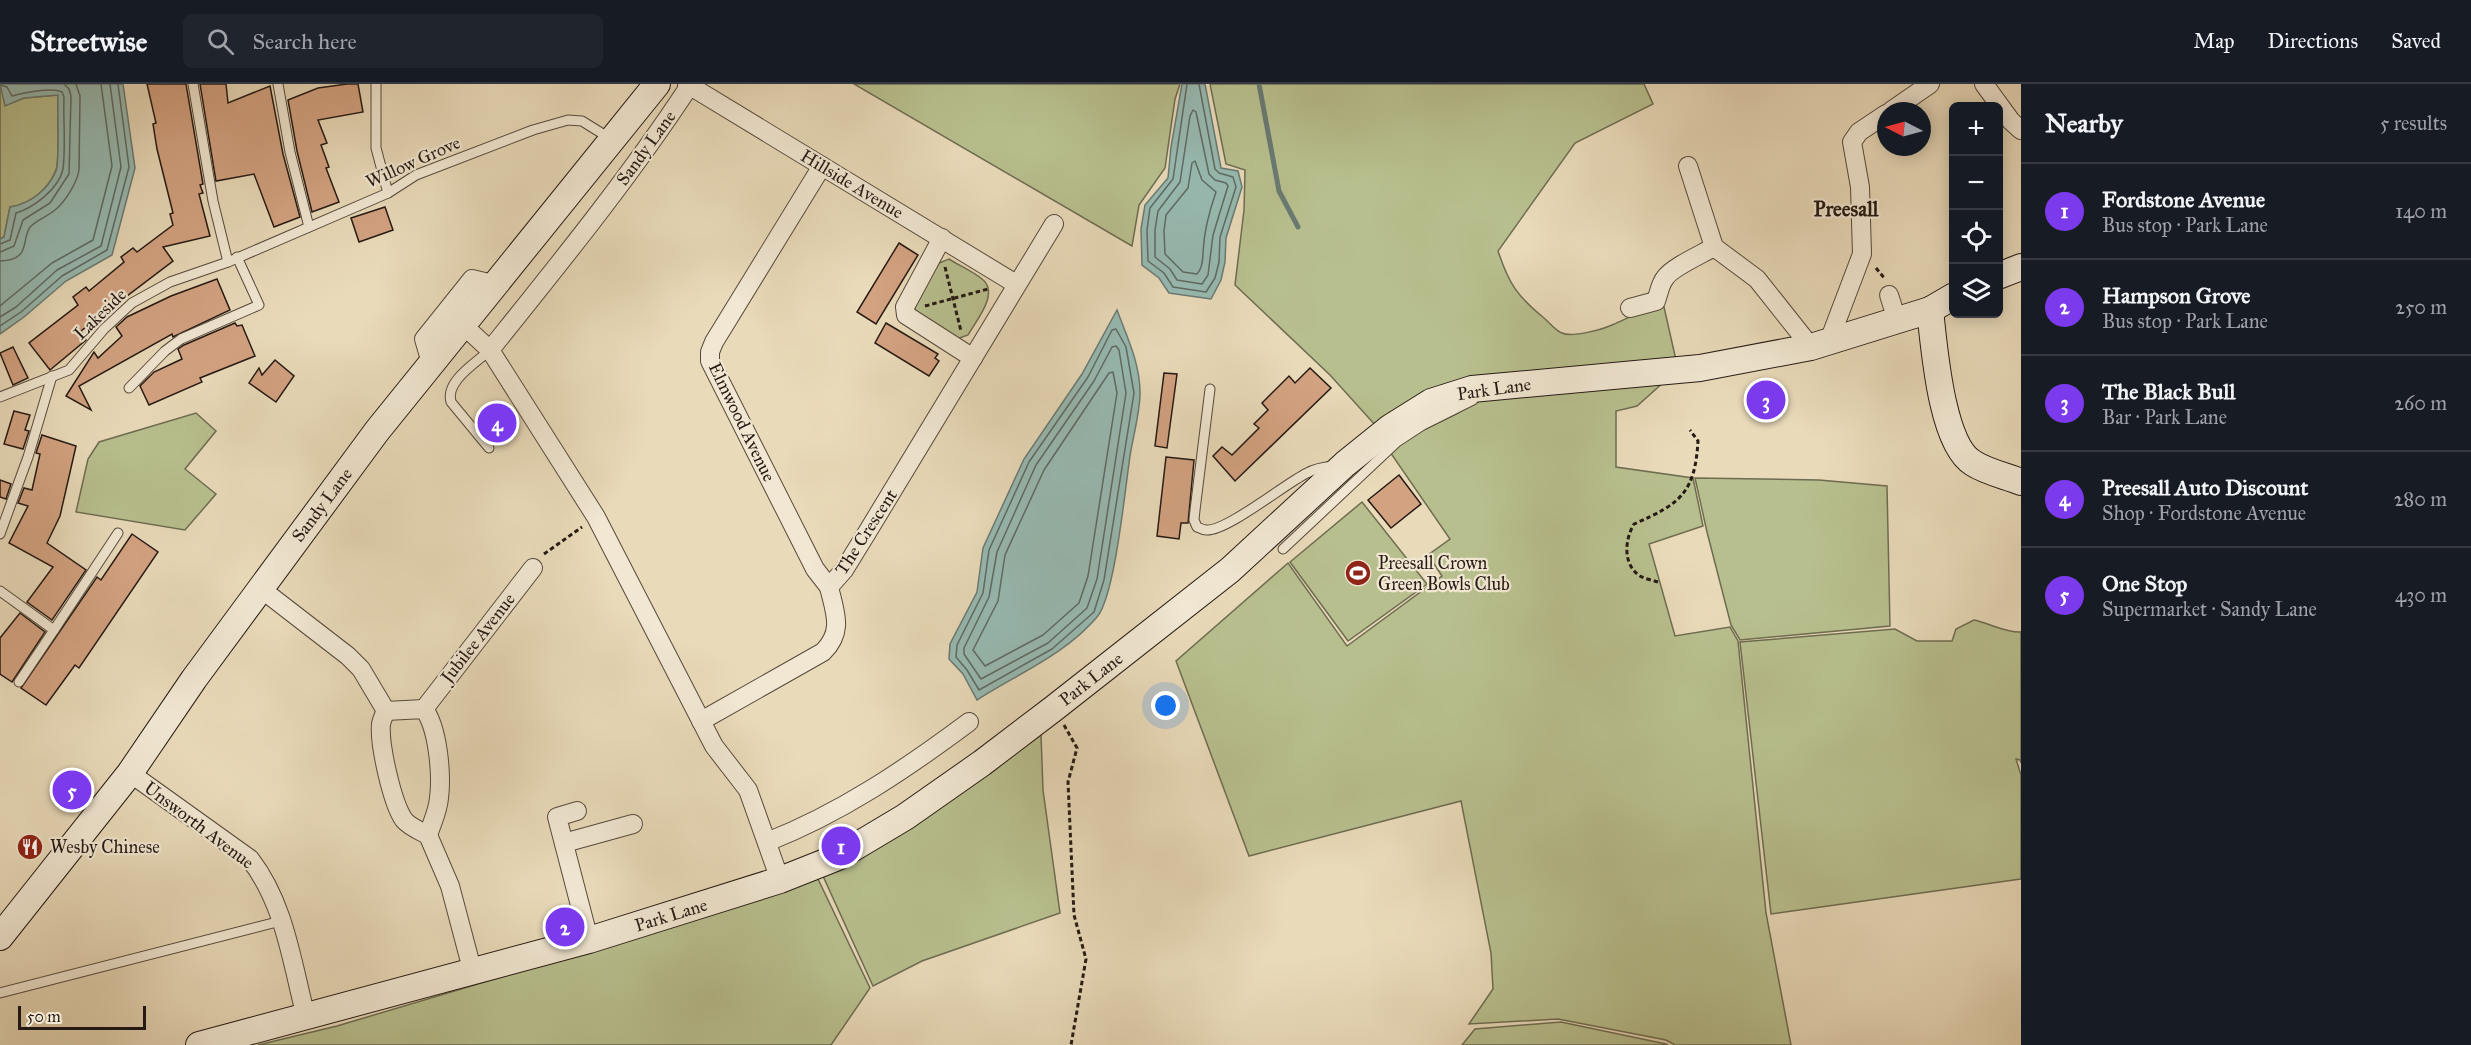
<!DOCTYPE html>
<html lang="en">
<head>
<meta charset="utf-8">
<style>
	body { margin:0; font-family:"IM FELL Great Primer",serif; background:#20242c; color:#f1f3f6 }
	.controls { position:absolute; right:18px; top:18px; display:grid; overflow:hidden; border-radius:9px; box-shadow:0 3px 15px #0003 }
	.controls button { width:54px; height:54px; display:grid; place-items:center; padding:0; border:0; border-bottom:2px solid #363941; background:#171b24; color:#f1f3f6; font:30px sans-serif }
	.compass { position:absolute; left:1877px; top:18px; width:54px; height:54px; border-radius:50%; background:#171b24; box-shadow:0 3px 15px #0003; rotate:276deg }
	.scale { position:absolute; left:18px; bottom:15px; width:128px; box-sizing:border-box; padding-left:6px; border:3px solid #251a14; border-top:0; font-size:16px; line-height:21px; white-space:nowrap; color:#251a14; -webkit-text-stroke:4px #f1e7d2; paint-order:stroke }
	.you { position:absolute; left:1166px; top:622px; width:21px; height:21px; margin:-15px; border:4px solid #fff; border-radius:50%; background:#1a73e8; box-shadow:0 0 0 9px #1a73e833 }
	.badge { display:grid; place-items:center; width:39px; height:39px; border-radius:50%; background:#7c3aed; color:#fff; font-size:20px; font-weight:700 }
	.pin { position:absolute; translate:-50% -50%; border:3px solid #fff; box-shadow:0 2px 6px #0006 }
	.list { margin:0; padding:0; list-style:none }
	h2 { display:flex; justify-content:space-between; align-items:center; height:78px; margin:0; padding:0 24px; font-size:26px }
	h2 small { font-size:20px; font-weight:400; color:#9ea1a6 }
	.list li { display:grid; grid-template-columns:39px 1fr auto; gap:18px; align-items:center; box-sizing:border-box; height:96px; padding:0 24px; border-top:2px solid #363941 }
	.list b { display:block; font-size:22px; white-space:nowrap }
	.list p { margin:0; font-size:20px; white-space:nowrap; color:#9ea1a6 }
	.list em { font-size:20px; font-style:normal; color:#9ea1a6 }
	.icon { flex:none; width:33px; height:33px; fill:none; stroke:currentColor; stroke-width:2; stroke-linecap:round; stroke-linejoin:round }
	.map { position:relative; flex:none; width:2021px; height:961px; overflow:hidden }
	header { display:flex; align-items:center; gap:36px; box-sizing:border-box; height:84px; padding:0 30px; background:#171b24; border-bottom:2px solid #363941 }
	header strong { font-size:28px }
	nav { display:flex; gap:33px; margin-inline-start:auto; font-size:21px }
	.search { width:420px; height:54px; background:#20242c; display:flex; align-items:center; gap:15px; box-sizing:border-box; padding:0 21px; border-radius:9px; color:#9ea1a6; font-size:22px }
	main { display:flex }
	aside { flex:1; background:#171b24 }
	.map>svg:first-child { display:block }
	.green { fill:#b8bf8e; stroke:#6e6c51; stroke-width:1.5 }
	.water { fill:#97bab2; stroke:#697a73; stroke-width:1.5 }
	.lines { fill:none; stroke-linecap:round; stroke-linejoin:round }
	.shore { stroke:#5e6a63; stroke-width:1.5 }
	.stream { stroke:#697a73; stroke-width:5 }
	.building { fill:#d3a281; stroke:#251a14; stroke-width:1.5 }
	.lane-casing { stroke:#564a3d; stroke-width:11 }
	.street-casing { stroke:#564a3d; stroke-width:20 }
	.secondary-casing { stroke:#251a14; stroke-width:28 }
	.path { stroke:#251a14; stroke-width:3; stroke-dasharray:4.5 3; stroke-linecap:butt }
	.lane { stroke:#f1e7d2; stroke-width:9 }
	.street { stroke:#f1e7d2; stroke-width:18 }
	.secondary { stroke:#f1e7d2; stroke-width:26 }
	.labels { text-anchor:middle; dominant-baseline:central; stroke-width:4.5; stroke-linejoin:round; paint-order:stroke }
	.street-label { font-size:18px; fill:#251a14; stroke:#f1e7d2 }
	.poi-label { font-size:18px; fill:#251a14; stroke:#f1e7d2; text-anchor:start }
	.quarter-label { font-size:21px; font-weight:bold; fill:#251a14; stroke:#f1e7d2 }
</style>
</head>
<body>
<header>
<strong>Streetwise</strong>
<div class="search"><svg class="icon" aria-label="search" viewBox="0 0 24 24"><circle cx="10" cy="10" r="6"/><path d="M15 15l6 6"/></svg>Search here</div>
<nav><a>Map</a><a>Directions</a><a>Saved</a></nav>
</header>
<main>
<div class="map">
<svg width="2021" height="961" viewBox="0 0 2021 961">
	<rect width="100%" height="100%" fill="#e9dab9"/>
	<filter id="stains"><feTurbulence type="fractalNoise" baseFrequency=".00333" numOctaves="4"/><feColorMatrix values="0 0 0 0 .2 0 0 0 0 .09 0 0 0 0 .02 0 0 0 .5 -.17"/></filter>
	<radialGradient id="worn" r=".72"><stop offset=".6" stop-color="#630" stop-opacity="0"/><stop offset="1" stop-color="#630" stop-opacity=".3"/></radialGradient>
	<g class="green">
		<polygon points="854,0 1180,0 1175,15 1165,84 1139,121 1132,162"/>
		<path d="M1210 0H1644L1653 20 1575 59 1498 167C1509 200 1517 212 1544 234 1550 239 1556 247 1562 249 1572 254 1603 245 1612 241 1631 233 1644 224 1664 223L1676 276 1579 286 1376 342 1330 291 1235 201 1244 126 1245 86 1226 80Z"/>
		<path d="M0 4 3 5 6 21 24 14 58 11C57 25 60 77 56 86 48 106 30 120 10 123L4 153 0 155Z"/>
		<path d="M949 175C960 182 972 187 982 195 1000 209 976 237 968 251L957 255 916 228 914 221 939 179Z"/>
		<polygon points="1665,297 1637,322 1616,327 1616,383 1693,394 1703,442 1649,460 1675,552 1730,543 1738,557 1766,829 1791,961 1675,961 1666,956 1558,935 1469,940 1493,905 1491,869 1461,717 1249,772 1176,577 1288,479 1347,562 1442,492 1428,471 1450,455 1390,368 1415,350 1458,329 1480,314"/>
		<polygon points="196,329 216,347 185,385 216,410 185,446 76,428 88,375 99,358"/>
		<polygon points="1695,394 1819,396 1887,402 1890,542 1740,556 1731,541 1707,448"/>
		<polygon points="1362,418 1427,500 1348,557 1290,478"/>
		<path d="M1974 536C1989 539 2006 549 2021 548V679L2020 676 2016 675 2021 691V795L1771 830 1740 558 1895 545 1917 557H1952L1956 545Z"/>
		<polygon points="1041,651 1043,706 1060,829 922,877 873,902 823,792 943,718"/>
		<polygon points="818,795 870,904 831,961 258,961 337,942 663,845"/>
		<polygon points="1561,938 1666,960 1668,961 1462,961 1475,945"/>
	</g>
	<g class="water">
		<path d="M0 0H123L135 84 112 171 66 197 24 233 0 250V155L4 153 10 123C30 120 48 106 56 87 60 77 57 25 58 11L24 14 5 22Z"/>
		<polygon points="1182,0 1205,0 1221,84 1238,87 1242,103 1226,154 1225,178 1221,196 1211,215 1169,209 1159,194 1142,181 1141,145 1145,121 1168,94 1171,63"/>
		<path d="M1117 226C1127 253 1140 279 1140 309 1140 329 1133 352 1130 372 1125 405 1115 512 1097 533 1065 571 1017 590 977 616L963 590 949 575 950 560 977 508 983 464 1024 375 1082 290Z"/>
	</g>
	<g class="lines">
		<g class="shore">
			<polyline points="1187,0 1173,95 1150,124 1147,146 1148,177 1164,189 1173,203 1206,208 1215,194 1219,178 1220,153 1236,103 1233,93 1219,89 1215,85 1199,0"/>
			<path d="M0 1 7 3 12 12C22 9 52 3 62 8L64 13C63 36 66 62 63 85 59 105 33 124 16 129L10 156 0 160"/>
			<polygon points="1193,26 1196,28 1209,90 1215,96 1226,99 1228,102 1213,151 1208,191 1202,200 1177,196 1170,185 1155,173 1155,146 1158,127 1180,98 1190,32"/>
			<path d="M1195 77 1202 96 1216 108C1209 128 1204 147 1203 168 1203 176 1202 185 1197 190L1183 188 1165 170 1164 147 1166 131 1188 104 1192 79Z"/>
			<polyline points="0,168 14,162 23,136 50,119 69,90 71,12 69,5 64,0"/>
			<path d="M0 177C33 176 20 154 31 142 37 136 48 132 55 126 65 118 77 99 79 86L80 12 76 0"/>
			<polyline points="0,222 52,179 93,156 112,82 101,0"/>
			<polyline points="0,233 16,223 57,186 101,162 121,83 110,0"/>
			<polyline points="0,242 21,228 62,192 107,166 129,83 118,0"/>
			<polygon points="1116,245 1126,263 1134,309 1104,496 1094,528 1052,565 979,606 967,586 956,573 957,561 983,509 989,466 1029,378 1088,293 1112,246"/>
			<polygon points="1116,262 1119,266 1126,309 1097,495 1087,524 1048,559 981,595 964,570 964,564 989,513 997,468 1036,381 1094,297 1112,263"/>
			<polygon points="1113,288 1117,309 1088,492 1079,519 1043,551 985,582 973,566 998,517 1005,471 1044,386 1109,289"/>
		</g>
		<polyline class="stream" points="1259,0 1279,107 1298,143"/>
	</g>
	<g class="building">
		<polygon points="147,0 186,0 203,100 200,101 203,109 199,110 210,152 163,163 173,177 81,247 86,256 50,286 29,259 78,221 73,213 86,203 89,207 124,178 121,173 133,164 137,168 173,141 170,130 173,129 157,65 153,40 156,39"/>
		<polygon points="200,0 226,0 228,19 270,2 283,70 300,133 274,143 254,90 216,97"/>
		<polygon points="347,0 358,0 363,28 318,36 327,59 321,61 329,83 326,84 339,118 312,128 297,67 288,16 318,4"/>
		<polygon points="385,123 393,146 359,158 351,134"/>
		<polygon points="899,159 918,171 876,240 857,228"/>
		<polygon points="217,195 230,226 173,253 172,250 79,302 91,326 66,312 94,268 98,274 122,252 116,243 127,233 171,212"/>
		<polygon points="235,239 237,242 242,241 255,272 200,294 202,298 149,321 140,302 154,288 182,275 178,265 184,261"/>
		<polygon points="886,239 938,270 935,274 939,277 929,292 875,259"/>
		<polygon points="13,263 28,294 13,301 0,269"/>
		<polygon points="275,276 294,292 276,318 249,299 259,284 262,291"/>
		<polygon points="1310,284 1331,304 1235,397 1213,372 1222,363 1232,371 1259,344 1254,340 1268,326 1262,319 1289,292 1295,299"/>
		<polygon points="1164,289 1177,290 1167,364 1155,362"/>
		<polygon points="14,327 30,331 25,346 29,347 23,365 4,360"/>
		<polygon points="42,351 76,362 60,432 47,459 86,486 52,536 27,518 53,483 9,459 28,422 18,419 24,404 32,406 40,370 36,369"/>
		<polygon points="1166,373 1194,376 1188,439 1181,439 1179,455 1157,452"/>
		<polygon points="1399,391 1421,420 1391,444 1368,416"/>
		<polygon points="0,396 11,400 6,415 0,413"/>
		<polygon points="132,450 158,468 79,584 75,581 46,621 21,604 97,493 101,496"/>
		<polygon points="20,529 45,548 12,598 0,590 0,554"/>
	</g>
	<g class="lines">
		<g class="lane-casing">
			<g id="lane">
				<polyline points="193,0 213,117 228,178"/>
				<polyline points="278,0 290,68 309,143"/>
				<polyline points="376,0 376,64 388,109"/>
				<polyline points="129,304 165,267 181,255 259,221 237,173"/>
				<path d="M1210 305 1195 426 1194 436 1197 443C1200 444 1203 446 1206 446 1226 448 1286 399 1307 389 1316 384 1324 383 1333 382"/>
				<polyline points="0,313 69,286 104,245 132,219 170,198 228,178 388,109 416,91 533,46 568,36 582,37 611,55"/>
				<path d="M489 364 451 318C445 297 476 279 490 266"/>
				<polyline points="0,450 28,373 52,292"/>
				<polyline points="1283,465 1397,358 1423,341 1473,316"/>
				<polyline points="0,507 54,546 118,449"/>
				<polyline points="19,598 54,546"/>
				<polyline points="0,909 281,837"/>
			</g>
		</g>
		<g class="street-casing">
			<g id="street">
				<polyline points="687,0 1016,200"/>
				<polyline points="1984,0 2011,37 2021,46"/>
				<polyline points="1891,27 1930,0"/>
				<polyline points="822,82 714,258 710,268 710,277 815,485 829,503"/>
				<polyline points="1688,82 1714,163 1757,195 1811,263"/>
				<polyline points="942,154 905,223 906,231 973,274"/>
				<polyline points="1889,211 1897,236"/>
				<path d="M1630 224 1656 217C1659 209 1660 200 1665 194 1671 184 1702 170 1714 163"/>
				<polyline points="463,241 490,266 596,433 714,662 748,706 780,796"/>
				<polyline points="1829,257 1862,170 1860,103 1852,58 1859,48 1886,30"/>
				<path d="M490 266C559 180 629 94 690 1"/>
				<polyline points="431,279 424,255 472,195 497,201"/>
				<path d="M260 504 348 572 361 585 386 627C384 631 382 635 381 640 379 660 392 719 404 736 410 743 420 747 428 751L450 802 473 889"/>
				<polyline points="424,625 533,484"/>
				<path d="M386 627 424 625C438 644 442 690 439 714 438 727 432 739 428 751"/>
				<path d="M701 637 823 568C844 547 835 529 829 503L844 486 868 447 1054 140"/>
				<path d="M130 689 250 775C285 820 292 879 306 933"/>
				<polyline points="577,727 557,733 589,856"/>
				<path d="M767 758C841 729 906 685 969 638"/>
				<polyline points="564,759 633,740"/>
			</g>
		</g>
		<g class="secondary-casing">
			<g id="secondary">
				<polyline points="1998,192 2021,183"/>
				<path d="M1930 226C1934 261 1941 360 1973 379 1987 388 2006 392 2021 398"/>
				<polyline points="0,853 130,689 194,595 377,347 657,0"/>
				<polyline points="199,961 589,856 780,796 838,773 905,733 982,679 1053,625 1230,486 1345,380 1391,343 1431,318 1472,305 1700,284 1811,263 1930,226 1954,212"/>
			</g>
		</g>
		<g class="path">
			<polyline points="945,183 961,247"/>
			<polyline points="1876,184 1885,195"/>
			<polyline points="925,222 988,205"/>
			<polyline points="544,470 582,443"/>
			<path d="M1658 498C1652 496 1645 495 1640 492 1622 480 1625 455 1634 440 1680 420 1695 409 1698 357L1690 346"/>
			<polyline points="1064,641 1077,664 1068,698 1074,831 1086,875 1071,961"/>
		</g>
		<use href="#lane" class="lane"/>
		<use href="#street" class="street"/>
		<use href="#secondary" class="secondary"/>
	</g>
	<defs>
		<g id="stadium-disc" transform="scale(1.35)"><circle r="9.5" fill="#8f2418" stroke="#f1e7d2"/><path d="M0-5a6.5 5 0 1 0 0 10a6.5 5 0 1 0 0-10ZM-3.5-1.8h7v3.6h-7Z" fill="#fff"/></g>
		<g id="restaurant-disc" transform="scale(1.35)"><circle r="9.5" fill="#8f2418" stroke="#f1e7d2"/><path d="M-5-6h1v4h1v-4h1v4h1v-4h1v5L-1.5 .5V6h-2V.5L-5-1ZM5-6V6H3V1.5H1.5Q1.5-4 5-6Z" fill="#fff"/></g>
	</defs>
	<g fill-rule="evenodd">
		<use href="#stadium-disc" x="1358" y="489"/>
		<use href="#restaurant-disc" x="30" y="763"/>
	</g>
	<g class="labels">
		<g class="street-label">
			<text transform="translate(646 64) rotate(-54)">Sandy Lane</text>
			<text transform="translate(413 78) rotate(-24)">Willow Grove</text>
			<text transform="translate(852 100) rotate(31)">Hillside Avenue</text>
			<text transform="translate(100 230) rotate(-44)">Lakeside</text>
			<text transform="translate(1494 305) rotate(-8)">Park Lane</text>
			<text transform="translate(742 338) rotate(64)">Elmwood Avenue</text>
			<text transform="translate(322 421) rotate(-53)">Sandy Lane</text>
			<text transform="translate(866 448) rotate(-57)">The Crescent</text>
			<text transform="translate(478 554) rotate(-52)">Jubilee Avenue</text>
			<text transform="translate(1091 595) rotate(-38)">Park Lane</text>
			<text transform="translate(199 741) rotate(37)">Unsworth Avenue</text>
			<text transform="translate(671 831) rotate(-17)">Park Lane</text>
		</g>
		<g class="poi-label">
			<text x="1378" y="479">Preesall Crown<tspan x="1378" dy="21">Green Bowls Club</tspan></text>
			<text x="50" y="763">Wesby Chinese</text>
		</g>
		<g class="quarter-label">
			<text x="1846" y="125">Preesall</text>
		</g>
	</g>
	<rect width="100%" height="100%" filter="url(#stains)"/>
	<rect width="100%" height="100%" fill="url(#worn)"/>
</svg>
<div class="controls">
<button>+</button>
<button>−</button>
<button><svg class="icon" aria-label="locate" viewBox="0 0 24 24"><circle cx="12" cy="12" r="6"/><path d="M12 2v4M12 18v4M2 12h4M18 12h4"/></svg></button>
<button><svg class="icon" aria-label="layers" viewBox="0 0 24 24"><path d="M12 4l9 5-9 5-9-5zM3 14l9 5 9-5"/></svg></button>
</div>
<svg class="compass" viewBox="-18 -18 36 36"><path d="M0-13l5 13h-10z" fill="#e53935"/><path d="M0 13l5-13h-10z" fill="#9ea1a6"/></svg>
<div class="scale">50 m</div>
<div class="you"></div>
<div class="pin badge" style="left:841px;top:762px">1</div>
<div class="pin badge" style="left:565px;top:843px">2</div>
<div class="pin badge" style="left:1766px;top:316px">3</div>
<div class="pin badge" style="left:497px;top:339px">4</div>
<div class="pin badge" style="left:72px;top:706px">5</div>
</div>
<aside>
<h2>Nearby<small>5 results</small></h2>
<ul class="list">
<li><span class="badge">1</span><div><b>Fordstone Avenue</b><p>Bus stop · Park Lane</p></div><em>140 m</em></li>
<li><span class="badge">2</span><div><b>Hampson Grove</b><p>Bus stop · Park Lane</p></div><em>250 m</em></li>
<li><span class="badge">3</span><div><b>The Black Bull</b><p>Bar · Park Lane</p></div><em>260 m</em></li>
<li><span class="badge">4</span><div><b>Preesall Auto Discount</b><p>Shop · Fordstone Avenue</p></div><em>280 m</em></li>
<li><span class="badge">5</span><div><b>One Stop</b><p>Supermarket · Sandy Lane</p></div><em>430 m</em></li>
</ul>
</aside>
</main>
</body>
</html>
